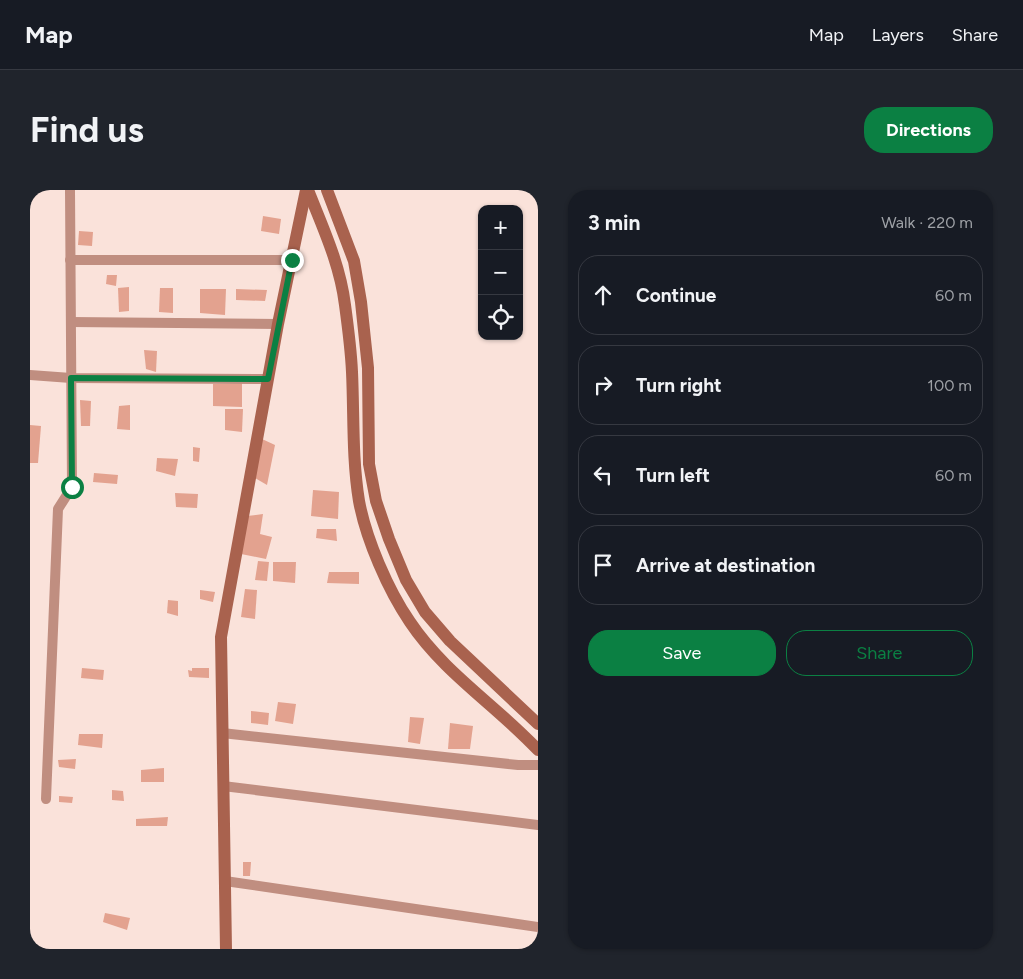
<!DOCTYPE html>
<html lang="en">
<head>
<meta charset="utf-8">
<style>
	body { margin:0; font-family:Figtree,sans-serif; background:#20242c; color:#f1f3f6 }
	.controls { position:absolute; right:15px; top:15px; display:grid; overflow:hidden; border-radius:10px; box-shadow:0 1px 4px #0004 }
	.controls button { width:45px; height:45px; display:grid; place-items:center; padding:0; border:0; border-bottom:1px solid #363941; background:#171b24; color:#f1f3f6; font:25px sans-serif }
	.stop { position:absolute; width:15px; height:15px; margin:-11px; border:4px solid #0b8043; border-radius:50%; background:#fff }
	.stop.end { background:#0b8043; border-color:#fff; box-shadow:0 1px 5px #0008 }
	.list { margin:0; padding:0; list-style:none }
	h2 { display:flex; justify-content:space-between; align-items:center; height:65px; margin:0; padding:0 20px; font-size:21px }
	h2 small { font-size:16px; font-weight:400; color:#9ea1a6 }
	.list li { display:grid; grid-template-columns:32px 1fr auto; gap:15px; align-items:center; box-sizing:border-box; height:80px; margin:0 10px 10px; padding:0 10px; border:1px solid #363941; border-radius:20px }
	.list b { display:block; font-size:19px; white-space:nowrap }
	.list em { font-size:16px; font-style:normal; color:#9ea1a6 }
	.actions { display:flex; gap:10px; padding:15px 20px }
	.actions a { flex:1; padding:11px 0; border:1px solid #0b8043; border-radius:20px; text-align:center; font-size:18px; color:#0b8043 }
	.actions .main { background:#0b8043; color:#fff }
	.icon { flex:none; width:28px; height:28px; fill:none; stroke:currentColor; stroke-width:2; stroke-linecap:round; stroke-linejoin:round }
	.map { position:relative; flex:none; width:508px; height:759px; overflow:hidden; border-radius:20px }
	header { display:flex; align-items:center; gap:30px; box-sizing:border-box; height:70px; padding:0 25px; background:#171b24; border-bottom:1px solid #363941 }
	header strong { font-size:24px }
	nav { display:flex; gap:28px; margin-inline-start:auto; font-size:18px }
	.intro { display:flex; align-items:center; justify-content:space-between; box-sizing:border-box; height:120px; padding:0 30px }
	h1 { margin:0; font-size:35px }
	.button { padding:12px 22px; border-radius:20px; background:#0b8043; color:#fff; font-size:18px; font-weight:700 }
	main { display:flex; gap:30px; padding:0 30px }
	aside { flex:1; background:#171b24; border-radius:20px; box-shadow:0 1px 4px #0004 }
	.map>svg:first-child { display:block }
	.building { fill:#e3a28f }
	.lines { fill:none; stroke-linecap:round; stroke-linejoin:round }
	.street { stroke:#c08e80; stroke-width:10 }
	.secondary { stroke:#a9624e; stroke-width:12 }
	.route { stroke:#0b8043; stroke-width:6 }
</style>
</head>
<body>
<header>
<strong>Map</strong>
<nav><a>Map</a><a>Layers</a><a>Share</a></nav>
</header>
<div class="intro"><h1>Find us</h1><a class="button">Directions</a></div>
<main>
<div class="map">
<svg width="508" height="759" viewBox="0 0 508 759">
	<rect width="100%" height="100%" fill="#fae2da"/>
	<g class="building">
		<polygon points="233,26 251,29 249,44 231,41"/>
		<polygon points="49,41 63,42 62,56 48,55"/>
		<polygon points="77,85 87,85 86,96 76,94"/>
		<polygon points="99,97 99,121 89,122 88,98"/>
		<polygon points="130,98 143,98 143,123 129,122"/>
		<polygon points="170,99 196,99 195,125 170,123"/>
		<polygon points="206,99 237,100 235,111 206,110"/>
		<polygon points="114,160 127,161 126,182 116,179"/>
		<polygon points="212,193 212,217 183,216 183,194"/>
		<polygon points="50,210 61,211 60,236 51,236"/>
		<polygon points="100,215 100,240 87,239 89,216"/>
		<polygon points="195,219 213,219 212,242 195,240"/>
		<polygon points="0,235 11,236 8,273 0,273"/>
		<polygon points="232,249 245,255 237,295 225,288"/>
		<polygon points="163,257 170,258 169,272 163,271"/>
		<polygon points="127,268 148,269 145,286 126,281"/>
		<polygon points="64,283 88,285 87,294 63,292"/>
		<polygon points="283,300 309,302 308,329 281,326"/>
		<polygon points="145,303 168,304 167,318 146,317"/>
		<polygon points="233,324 230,344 242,347 236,369 211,364 217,326"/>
		<polygon points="287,339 306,339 307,351 286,348"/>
		<polygon points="228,371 239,372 237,391 225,390"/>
		<polygon points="243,372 266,372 265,393 243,391"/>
		<polygon points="299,382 329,382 329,394 297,393"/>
		<polygon points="215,399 227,400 225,429 211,427"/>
		<polygon points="170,400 185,402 183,412 170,409"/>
		<polygon points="138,410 148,411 148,426 137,423"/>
		<polygon points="52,478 74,480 73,490 51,488"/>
		<polygon points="162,478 179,478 179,488 159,487 158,480 162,481"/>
		<polygon points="248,512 266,514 263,534 245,531"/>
		<polygon points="221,521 239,523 238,535 221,533"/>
		<polygon points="380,527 394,528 390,554 378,552"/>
		<polygon points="420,533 443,536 440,559 418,559"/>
		<polygon points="49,544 73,544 72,558 48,555"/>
		<polygon points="46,569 45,579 29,577 28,570"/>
		<polygon points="134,578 134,592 111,592 111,580"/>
		<polygon points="82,600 93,601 94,611 82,610"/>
		<polygon points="29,606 43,607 42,613 29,612"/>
		<polygon points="138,627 137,636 106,636 106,629"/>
		<polygon points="213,672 221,672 220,686 213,686"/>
		<polygon points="75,723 100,728 97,740 73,732"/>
	</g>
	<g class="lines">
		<g class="street">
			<polyline points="40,70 262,70"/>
			<polyline points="41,132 248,134"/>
			<polyline points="0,185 41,188 238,189"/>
			<polyline points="192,543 488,575 508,575"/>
			<polyline points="193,596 508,635"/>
			<polyline points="16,609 28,319 42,297 40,0"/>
			<polyline points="195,691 508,737"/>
		</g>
		<g class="secondary">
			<path d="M278 0C293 38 310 74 315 115 318 137 321 160 322 182 324 225 322 268 329 311 336 349 358 400 380 432 414 483 467 516 508 560"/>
			<polyline points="297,0 324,71 331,112 338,178 339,274 346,311 359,349 376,390 395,422 420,451 508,534"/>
			<polyline points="196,759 191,447 248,134 276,0"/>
		</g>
	</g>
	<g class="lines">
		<polyline class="route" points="42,297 41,188 238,189 262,70"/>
	</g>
</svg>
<div class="controls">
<button>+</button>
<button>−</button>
<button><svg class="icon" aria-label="locate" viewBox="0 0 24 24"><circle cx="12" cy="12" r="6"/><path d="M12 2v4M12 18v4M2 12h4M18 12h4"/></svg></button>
</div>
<div class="stop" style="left:42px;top:297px"></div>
<div class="stop end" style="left:262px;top:70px"></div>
</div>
<aside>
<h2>3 min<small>Walk · 220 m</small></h2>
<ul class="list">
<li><svg class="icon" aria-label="ahead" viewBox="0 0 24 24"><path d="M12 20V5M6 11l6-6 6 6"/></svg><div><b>Continue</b></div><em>60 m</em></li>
<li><svg class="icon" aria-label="right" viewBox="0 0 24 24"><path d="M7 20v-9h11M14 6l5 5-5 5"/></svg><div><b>Turn right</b></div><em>100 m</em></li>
<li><svg class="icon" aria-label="left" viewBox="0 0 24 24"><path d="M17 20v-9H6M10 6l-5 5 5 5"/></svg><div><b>Turn left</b></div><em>60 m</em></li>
<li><svg class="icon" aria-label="arrive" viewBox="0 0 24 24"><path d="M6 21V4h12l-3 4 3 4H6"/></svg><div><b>Arrive at destination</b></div></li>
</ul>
<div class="actions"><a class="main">Save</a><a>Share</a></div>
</aside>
</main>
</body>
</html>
